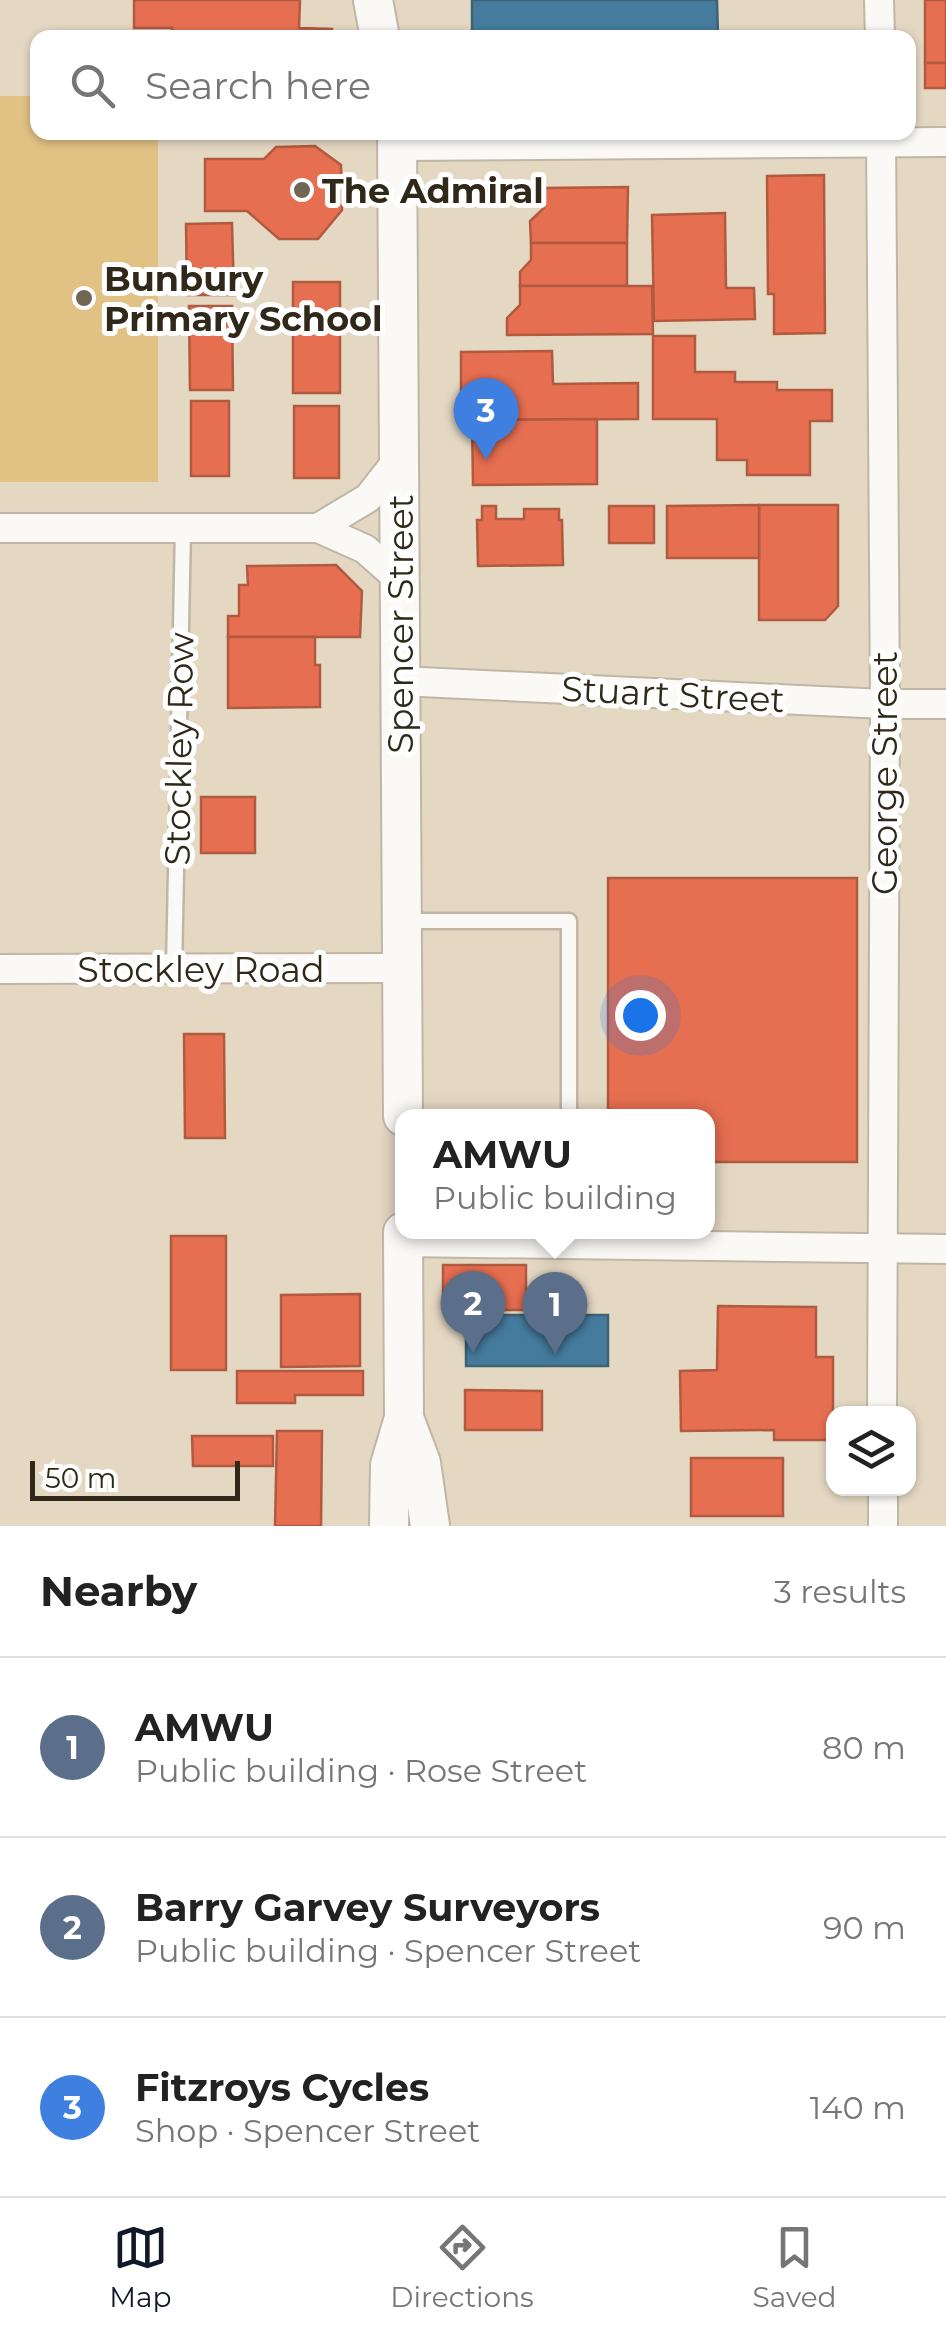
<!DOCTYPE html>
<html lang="en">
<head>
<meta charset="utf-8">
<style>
	body { margin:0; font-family:Montserrat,sans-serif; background:#f6f6f6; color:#222 }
	.controls { position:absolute; right:30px; bottom:30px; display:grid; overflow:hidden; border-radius:20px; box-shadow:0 2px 8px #0004 }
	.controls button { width:90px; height:90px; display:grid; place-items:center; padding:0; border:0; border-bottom:2px solid #e0e0e0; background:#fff; color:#222; font:50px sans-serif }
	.scale { position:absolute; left:30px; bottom:25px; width:210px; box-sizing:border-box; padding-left:10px; border:5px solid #302819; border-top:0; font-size:28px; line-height:35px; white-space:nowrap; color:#302819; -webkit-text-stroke:8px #fff; paint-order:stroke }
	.you { position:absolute; left:640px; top:1015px; width:35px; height:35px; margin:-25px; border:8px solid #fff; border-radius:50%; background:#1a73e8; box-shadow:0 0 0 15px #1a73e833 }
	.badge { display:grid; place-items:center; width:65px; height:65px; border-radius:50%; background:#111827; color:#fff; font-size:32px; font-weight:700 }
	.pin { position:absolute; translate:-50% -82px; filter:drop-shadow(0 2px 5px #0008) }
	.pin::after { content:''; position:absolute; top:52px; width:35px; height:30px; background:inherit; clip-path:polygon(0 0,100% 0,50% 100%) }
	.popup { position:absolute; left:395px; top:1109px; width:320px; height:130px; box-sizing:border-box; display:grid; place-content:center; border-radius:20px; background:#fff; filter:drop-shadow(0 2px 8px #0005); font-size:32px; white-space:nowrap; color:#767676 }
	.popup b { font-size:38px; color:#222 }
	.popup::after { content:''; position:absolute; left:50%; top:100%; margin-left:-20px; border:20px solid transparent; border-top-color:#fff }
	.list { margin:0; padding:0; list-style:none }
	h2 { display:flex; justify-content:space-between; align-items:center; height:130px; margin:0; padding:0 40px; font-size:42px }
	h2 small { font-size:32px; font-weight:400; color:#767676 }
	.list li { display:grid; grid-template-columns:65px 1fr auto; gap:30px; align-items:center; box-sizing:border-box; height:180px; padding:0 40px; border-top:2px solid #e0e0e0 }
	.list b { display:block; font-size:38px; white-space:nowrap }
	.list p { margin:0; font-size:32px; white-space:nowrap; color:#767676 }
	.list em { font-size:32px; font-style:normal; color:#767676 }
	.icon { flex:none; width:55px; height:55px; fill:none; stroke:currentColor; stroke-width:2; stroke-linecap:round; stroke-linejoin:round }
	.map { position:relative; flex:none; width:946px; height:1526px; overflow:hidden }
	.search { position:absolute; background:#fff; box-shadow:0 2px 8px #0004; left:30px; right:30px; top:30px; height:110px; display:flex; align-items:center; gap:25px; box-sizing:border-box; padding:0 35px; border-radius:20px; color:#767676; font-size:38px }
	.sheet { height:670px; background:#fff }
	nav { display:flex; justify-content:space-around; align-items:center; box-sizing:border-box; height:140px; border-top:2px solid #e0e0e0; background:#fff; font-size:28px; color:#767676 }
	nav a { display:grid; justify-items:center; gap:5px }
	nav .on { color:#111827 }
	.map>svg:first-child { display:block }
	.green { fill:#e1c184 }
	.shops { fill:#e76f51; stroke:#b05a40; stroke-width:2.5 }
	.public { fill:#457b9d; stroke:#3f6275; stroke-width:2.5 }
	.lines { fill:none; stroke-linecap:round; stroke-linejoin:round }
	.lane-casing { stroke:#c0b6a6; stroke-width:19 }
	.street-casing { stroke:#c0b6a6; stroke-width:32 }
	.secondary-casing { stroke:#c0b6a6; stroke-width:42 }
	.lane { stroke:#fbf9f6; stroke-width:14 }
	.street { stroke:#fbf9f6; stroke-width:28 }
	.secondary { stroke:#fbf9f6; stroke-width:38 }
	.poi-dot { fill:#6f6654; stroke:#fff; stroke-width:4 }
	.labels { text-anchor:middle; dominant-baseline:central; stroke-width:10; stroke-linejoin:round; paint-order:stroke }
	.poi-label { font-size:35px; font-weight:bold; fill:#302819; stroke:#fff; text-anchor:start }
	.street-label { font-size:35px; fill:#302819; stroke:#fff }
</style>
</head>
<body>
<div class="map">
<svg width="946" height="1526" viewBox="0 0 946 1526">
	<rect width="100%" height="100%" fill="#e4d8c3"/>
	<polygon class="green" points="0,96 37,96 38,132 158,133 158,482 0,482"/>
	<g class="shops">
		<polygon points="134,0 300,0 299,28 332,29 332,38 171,38 172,28 134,28"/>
		<rect x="925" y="0" width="21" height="63"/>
		<rect x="925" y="63" width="21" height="25"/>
		<polygon points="315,146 341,165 342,210 318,239 279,239 247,211 205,211 205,159 264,159 276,147"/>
		<polygon points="824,175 825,333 774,334 774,294 768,294 767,176"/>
		<polygon points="628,187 627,243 531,243 530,221 544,208 543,188"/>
		<polygon points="725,213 726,288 754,288 755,319 654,321 652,215"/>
		<polygon points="232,223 234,295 187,295 186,224"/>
		<polygon points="531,243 627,243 627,286 520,286 520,272 531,260"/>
		<rect x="293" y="282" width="47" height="111"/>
		<polygon points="520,286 652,286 653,334 507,335 507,318 520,305"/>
		<polygon points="189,306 232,306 233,390 190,390"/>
		<polygon points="653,336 695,336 695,372 735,372 735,382 777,382 777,390 832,390 832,421 810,421 810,475 747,475 747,460 717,460 717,419 653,419"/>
		<polygon points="552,351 553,384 638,383 638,419 461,420 461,352"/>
		<rect x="191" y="401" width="38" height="75"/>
		<rect x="294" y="406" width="45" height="72"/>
		<polygon points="597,419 597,484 473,485 472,420"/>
		<polygon points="759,505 838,505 838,606 825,620 759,620"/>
		<polygon points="759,505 759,558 667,558 667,506"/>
		<polygon points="482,506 496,506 496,519 524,519 524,509 559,509 559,520 562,520 563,565 478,566 477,520 482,520"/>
		<rect x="609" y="506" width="45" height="37"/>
		<polygon points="336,565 362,591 360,637 228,637 228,616 239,616 239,585 248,585 247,566"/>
		<polygon points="228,637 315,637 315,665 320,665 320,707 228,708"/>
		<rect x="201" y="797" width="54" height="56"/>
		<polygon points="608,878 857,878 857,1162 708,1162 708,1116 608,1116"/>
		<polygon points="184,1034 224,1034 225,1138 185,1138"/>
		<rect x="171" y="1236" width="55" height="134"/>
		<rect x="443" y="1265" width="83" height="45"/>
		<polygon points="360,1294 360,1366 281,1367 281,1295"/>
		<polygon points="718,1306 816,1307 816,1357 833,1357 833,1440 774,1440 774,1430 681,1431 680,1371 717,1370"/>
		<polygon points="237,1371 363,1371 363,1395 295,1395 295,1403 237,1403"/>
		<polygon points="465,1390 542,1391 542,1430 465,1430"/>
		<polygon points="277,1431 322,1431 321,1526 275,1526"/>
		<polygon points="192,1436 273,1436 273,1466 193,1466"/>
		<rect x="691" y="1458" width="92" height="58"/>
	</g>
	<g class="public">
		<polygon points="472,0 717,0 718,38 472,38"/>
		<rect x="466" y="1315" width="142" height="51"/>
	</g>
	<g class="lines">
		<g class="lane-casing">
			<g id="lane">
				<polyline points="402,921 569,921 569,1116"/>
				<polyline points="174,970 183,528"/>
			</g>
		</g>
		<g class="street-casing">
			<g id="street">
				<polyline points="879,0 880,38"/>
				<polyline points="881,132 885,704 882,1414"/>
				<polyline points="400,146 946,142"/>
				<polyline points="0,528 318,528 365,549 400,580"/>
				<polyline points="318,528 368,498 400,457"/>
				<polyline points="400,681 885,704 946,704"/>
				<polyline points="0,969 402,968"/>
				<polyline points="403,1242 946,1249"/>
				<polyline points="883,1488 883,1526"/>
			</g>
		</g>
		<g class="secondary-casing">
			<g id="secondary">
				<polyline points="373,0 380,38"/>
				<polyline points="397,132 403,1116"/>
				<polyline points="404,1418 421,1463 430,1526"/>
				<polyline points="389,1526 390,1465 404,1418 403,1232"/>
			</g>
		</g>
		<use href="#lane" class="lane"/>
		<use href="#street" class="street"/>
		<use href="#secondary" class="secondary"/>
	</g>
	<g class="poi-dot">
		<circle cx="302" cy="190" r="10"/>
		<circle cx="84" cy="298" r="10"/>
	</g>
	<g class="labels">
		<g class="poi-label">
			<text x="322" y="190">The Admiral</text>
			<text x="104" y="278">Bunbury<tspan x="104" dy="40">Primary School</tspan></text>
		</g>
		<g class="street-label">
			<text transform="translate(400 624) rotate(-90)">Spencer Street</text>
			<text transform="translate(673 694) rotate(3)">Stuart Street</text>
			<text transform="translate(179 749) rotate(-89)">Stockley Row</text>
			<text transform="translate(884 773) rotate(-90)">George Street</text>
			<text x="201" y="969">Stockley Road</text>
		</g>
	</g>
</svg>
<div class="controls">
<button><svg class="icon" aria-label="layers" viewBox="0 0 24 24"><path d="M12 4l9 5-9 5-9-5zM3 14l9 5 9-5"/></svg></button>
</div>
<div class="scale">50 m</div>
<div class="you"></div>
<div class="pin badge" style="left:555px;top:1354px;background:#5c6f8a">1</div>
<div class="popup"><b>AMWU</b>Public building</div>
<div class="pin badge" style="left:473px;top:1353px;background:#5c6f8a">2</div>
<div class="pin badge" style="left:486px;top:460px;background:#3f7fe0">3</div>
<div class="search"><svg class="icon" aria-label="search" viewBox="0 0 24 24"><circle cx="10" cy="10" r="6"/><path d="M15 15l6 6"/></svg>Search here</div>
</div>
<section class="sheet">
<h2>Nearby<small>3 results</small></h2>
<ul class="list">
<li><span class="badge" style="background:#5c6f8a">1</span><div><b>AMWU</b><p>Public building · Rose Street</p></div><em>80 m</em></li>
<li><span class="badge" style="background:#5c6f8a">2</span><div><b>Barry Garvey Surveyors</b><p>Public building · Spencer Street</p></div><em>90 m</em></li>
<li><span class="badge" style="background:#3f7fe0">3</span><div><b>Fitzroys Cycles</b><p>Shop · Spencer Street</p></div><em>140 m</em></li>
</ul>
</section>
<nav>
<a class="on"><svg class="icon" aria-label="map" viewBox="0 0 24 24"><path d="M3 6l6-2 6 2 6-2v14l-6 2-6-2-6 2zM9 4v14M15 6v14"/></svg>Map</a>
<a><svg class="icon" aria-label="directions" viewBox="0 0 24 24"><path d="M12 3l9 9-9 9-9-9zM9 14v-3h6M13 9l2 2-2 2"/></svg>Directions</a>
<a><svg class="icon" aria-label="saved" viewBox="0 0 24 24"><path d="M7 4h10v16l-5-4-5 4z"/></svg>Saved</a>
</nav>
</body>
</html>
